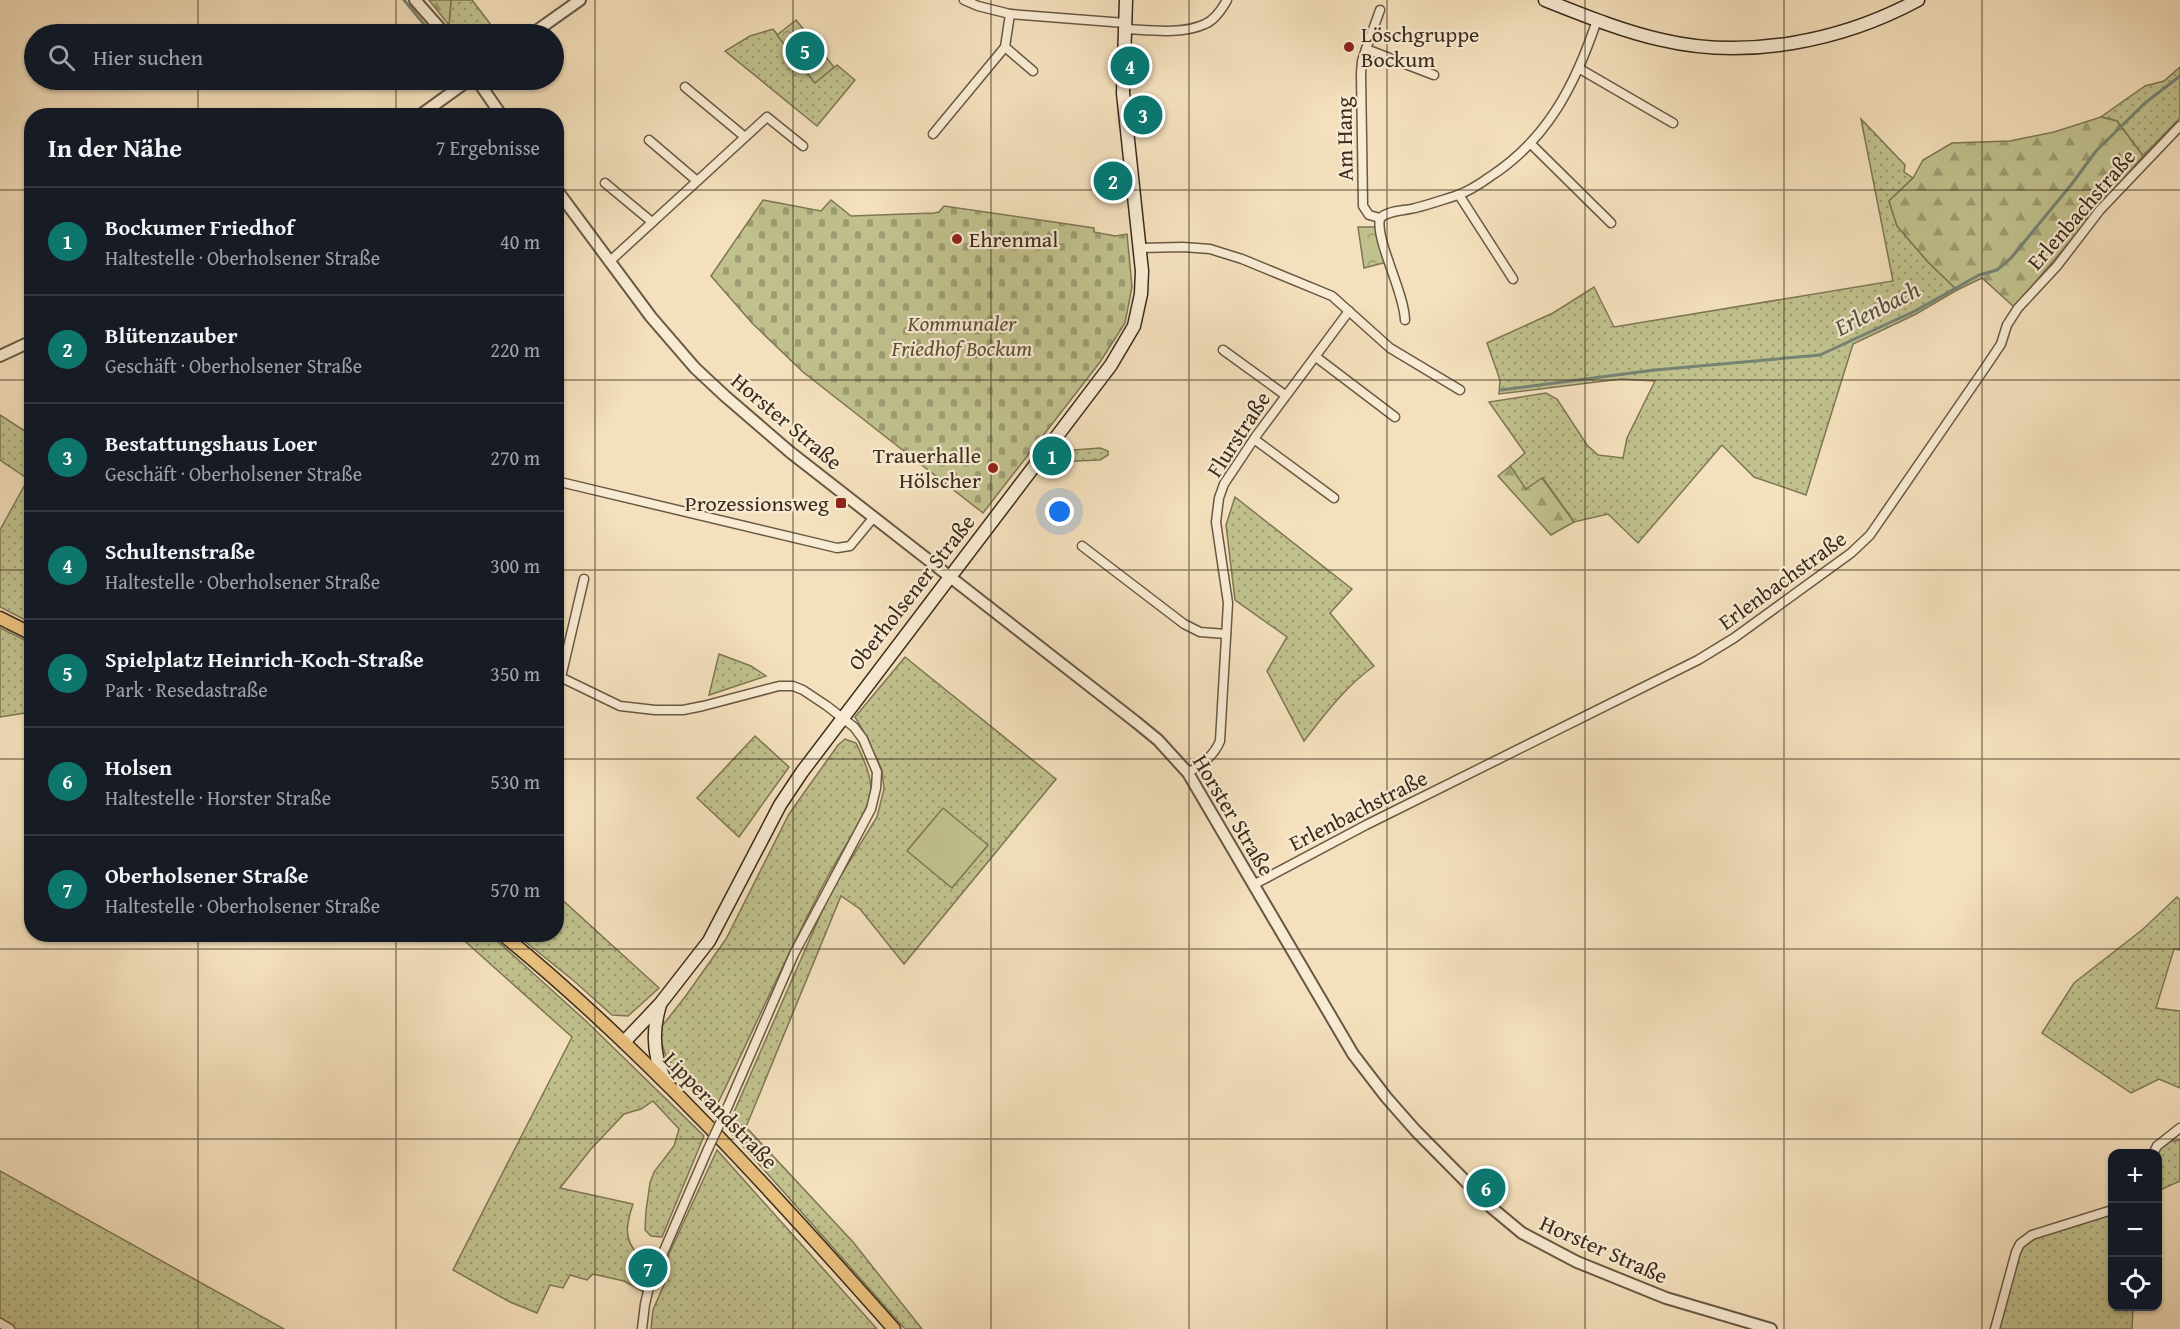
<!DOCTYPE html>
<html lang="de">
<head>
<meta charset="utf-8">
<style>
	body { margin:0; font-family:"Gentium Book Plus",serif; background:#20242c; color:#f1f3f6 }
	.controls { position:absolute; right:18px; bottom:18px; display:grid; overflow:hidden; border-radius:12px; box-shadow:0 2px 4px #0004 }
	.controls button { width:54px; height:54px; display:grid; place-items:center; padding:0; border:0; border-bottom:2px solid #363941; background:#171b24; color:#f1f3f6; font:30px sans-serif }
	.you { position:absolute; left:1060px; top:512px; width:21px; height:21px; margin:-15px; border:4px solid #fff; border-radius:50%; background:#1a73e8; box-shadow:0 0 0 9px #1a73e833 }
	.badge { display:grid; place-items:center; width:39px; height:39px; border-radius:50%; background:#0f766e; color:#fff; font-size:20px; font-weight:700 }
	.pin { position:absolute; translate:-50% -50%; border:3px solid #fff; box-shadow:0 2px 6px #0006 }
	.list { margin:0; padding:0; list-style:none }
	h2 { display:flex; justify-content:space-between; align-items:center; height:78px; margin:0; padding:0 24px; font-size:26px }
	h2 small { font-size:20px; font-weight:400; color:#9ea1a6 }
	.list li { display:grid; grid-template-columns:39px 1fr auto; gap:18px; align-items:center; box-sizing:border-box; height:108px; padding:0 24px; border-top:2px solid #363941 }
	.list b { display:block; font-size:22px; white-space:nowrap }
	.list p { margin:0; font-size:20px; white-space:nowrap; color:#9ea1a6 }
	.list em { font-size:20px; font-style:normal; color:#9ea1a6 }
	.icon { flex:none; width:33px; height:33px; fill:none; stroke:currentColor; stroke-width:2; stroke-linecap:round; stroke-linejoin:round }
	.map { position:relative; flex:none; width:2180px; height:1329px; overflow:hidden }
	.search { position:absolute; background:#171b24; box-shadow:0 2px 4px #0004; left:24px; top:24px; width:540px; height:66px; display:flex; align-items:center; gap:15px; box-sizing:border-box; padding:0 21px; border-radius:33px; color:#9ea1a6; font-size:22px }
	.panel { position:absolute; background:#171b24; box-shadow:0 2px 4px #0004; left:24px; top:108px; width:540px; height:834px; border-radius:24px }
	.map>svg:first-child { display:block }
	.grass { fill:url(#grass-dots); stroke:#7e7654; stroke-width:1.5 }
	.forest { fill:url(#forest-firs); stroke:#7e7654; stroke-width:1.5 }
	.cemetery { fill:url(#cemetery-stones); stroke:#7e7654; stroke-width:1.5 }
	.park { fill:url(#park-crowns); stroke:#7e7654; stroke-width:1.5 }
	.pitch { fill:#c0c18d; stroke:#7e7654; stroke-width:1.5 }
	.lines { fill:none; stroke-linecap:round; stroke-linejoin:round }
	.stream { stroke:#758374; stroke-width:3 }
	.minor-casing { stroke:#695844; stroke-width:11 }
	.tertiary-casing { stroke:#695844; stroke-width:14 }
	.secondary-casing { stroke:#3b2b1c; stroke-width:15 }
	.primary-casing { stroke:#3b2b1c; stroke-width:15 }
	.minor { stroke:#f8ebd3; stroke-width:8 }
	.tertiary { stroke:#f8ebd3; stroke-width:10 }
	.secondary { stroke:#f8ebd3; stroke-width:12 }
	.primary { stroke:#eac07e; stroke-width:12 }
	.minor-bridge-casing { stroke:#695844; stroke-width:11; stroke-linecap:butt }
	.minor-bridge { stroke:#f8ebd3; stroke-width:8 }
	.grid { fill:none; stroke:#3b2b1c; stroke-width:1.5; stroke-opacity:0.55 }
	.poi-dot { fill:#8f2418; stroke:#f8ebd3; stroke-width:2 }
	.labels { text-anchor:middle; dominant-baseline:central; stroke-width:4.5; stroke-linejoin:round; paint-order:stroke }
	.poi-label { font-size:22px; fill:#3b2b1c; stroke:#f8ebd3; text-anchor:start }
	.street-label { font-size:22px; fill:#3b2b1c; stroke:#f8ebd3 }
	.park-label { font-size:22px; font-style:italic; fill:#5c5038; stroke:#f8ebd3 }
	.water-label { font-size:24px; font-style:italic; fill:#535041; stroke:#f8ebd3 }
</style>
</head>
<body>
<div class="map">
<svg width="2180" height="1329" viewBox="0 0 2180 1329">
	<defs>
		<pattern id="grass-dots" width="8" height="8" patternUnits="userSpaceOnUse" patternTransform="scale(1.5)"><rect width="8" height="8" fill="#c0c18d"/><path d="M2 2h.1M6 6h.1" fill="none" stroke="#9d9d72" stroke-width="1.8" stroke-linecap="round"/></pattern>
		<pattern id="forest-firs" width="22" height="20" patternUnits="userSpaceOnUse" patternTransform="scale(1.5)"><rect width="22" height="20" fill="#c0c18d"/><path d="M5 1l3.5 6h-7zM16 11l3.5 6h-7z" fill="#9d9d72"/></pattern>
		<pattern id="cemetery-stones" width="16" height="16" patternUnits="userSpaceOnUse" patternTransform="scale(1.5)"><rect width="16" height="16" fill="#c0c18d"/><path d="M2 7V4a2 2 0 0 1 4 0v3zM10 15v-3a2 2 0 0 1 4 0v3z" fill="#9d9d72"/></pattern>
		<pattern id="park-crowns" width="20" height="18" patternUnits="userSpaceOnUse" patternTransform="scale(1.5)"><rect width="20" height="18" fill="#c0c18d"/><path d="M2 6a3 3 0 1 1 6 0M12 15a3 3 0 1 1 6 0" fill="none" stroke="#9d9d72"/></pattern>
	</defs>
	<rect width="100%" height="100%" fill="#f4e0bc"/>
	<filter id="stains"><feTurbulence type="fractalNoise" baseFrequency=".00333" numOctaves="4"/><feColorMatrix values="0 0 0 0 .2 0 0 0 0 .09 0 0 0 0 .02 0 0 0 .5 -.17"/></filter>
	<radialGradient id="worn" r=".72"><stop offset=".6" stop-color="#630" stop-opacity="0"/><stop offset="1" stop-color="#630" stop-opacity=".3"/></radialGradient>
	<g class="grass">
		<polygon points="451,0 472,0 498,34 460,34 449,25"/>
		<polygon points="773,29 815,83 837,65 855,80 817,126 725,51 750,36"/>
		<polygon points="2180,67 2180,118 2143,156 2117,121 2101,117 2145,86 2164,81"/>
		<polygon points="1861,119 1905,165 1904,172 1913,178 1889,201 1897,226 1928,262 1957,290 1916,314 1853,344 1806,495 1754,477 1722,445 1638,543 1608,514 1574,522 1543,478 1526,490 1510,466 1525,453 1489,402 1546,393 1557,399 1587,445 1598,455 1623,458 1627,438 1655,381 1621,379 1499,394 1500,380 1487,343 1553,313 1594,287 1614,327 1893,281"/>
		<polygon points="0,415 31,435 31,623 0,607 0,530 28,479 0,460"/>
		<polygon points="1100,448 1108,451 1108,455 1100,460 1052,462 1061,451"/>
		<path d="M1235 497 1352 589 1330 613 1374 666C1346 686 1325 714 1304 741L1267 671 1287 637 1235 600 1226 525Z"/>
		<polygon points="0,628 31,643 31,712 0,717"/>
		<polygon points="719,654 751,666 766,676 709,695"/>
		<polygon points="905,657 1056,779 904,964 860,909 841,896 746,1127 853,1242 922,1329 905,1329 727,1128 830,893 877,817 884,789 882,770 864,732 855,717"/>
		<polygon points="755,736 789,767 739,837 697,798"/>
		<path d="M845 739 856 743C863 758 871 774 871 791 870 809 838 857 828 876 787 953 752 1034 713 1113L666 1057 660 1037 662 1026 685 997 726 939 789 814 838 745Z"/>
		<polygon points="557,895 659,988 628,1016 612,1015 574,981 517,935 556,934"/>
		<polygon points="2177,897 2180,900 2180,950 2174,949 2156,1008 2180,1011 2180,1088 2159,1079 2131,1093 2042,1033 2074,983 2142,930"/>
		<path d="M458 935H489L502 945 587 1022 704 1136 662 1237 651 1236 645 1230 646 1211 650 1183 654 1172 674 1146 679 1129 653 1101 641 1109 624 1114 591 1149 560 1188 633 1204C627 1222 622 1240 639 1255 642 1258 647 1260 651 1263V1271L642 1291 624 1281 593 1274 587 1280 570 1275 563 1288 550 1285 537 1313 510 1302 453 1270 572 1037Z"/>
		<polygon points="2180,1140 2180,1181 2158,1191 2156,1152 2167,1142"/>
		<polygon points="717,1150 877,1329 651,1329 653,1310 669,1273 663,1267"/>
		<polygon points="0,1171 284,1329 16,1329 0,1320"/>
		<path d="M2112 1213V1306L2133 1307 2132 1329H1999C2003 1313 2016 1253 2025 1244 2037 1232 2094 1219 2112 1213Z"/>
	</g>
	<g class="forest">
		<polygon points="429,0 451,0 449,25"/>
		<polygon points="2101,117 2117,121 2143,156 2014,307 1982,278 1957,290 1928,262 1897,226 1889,201 1913,178 1923,160 1952,143 2010,141 2054,132"/>
		<polygon points="1510,466 1526,489 1542,478 1574,522 1551,535 1498,476"/>
	</g>
	<polygon class="cemetery" points="763,200 821,211 831,200 851,216 934,213 939,212 944,206 1094,228 1094,232 1115,236 1127,234 1132,287 1125,323 1100,362 983,513 803,372 752,323 711,276"/>
	<g class="park">
		<polygon points="796,20 834,67 815,83 777,35"/>
		<polygon points="1358,227 1375,227 1387,262 1364,268"/>
	</g>
	<polygon class="pitch" points="943,808 988,845 952,888 907,851"/>
	<g class="lines">
		<g class="stream">
			<polyline points="404,0 432,34"/>
			<polyline points="1501,390 1655,370 1820,355 1915,311 1979,275 1997,270 2011,258 2071,185 2096,151 2145,103 2180,76"/>
		</g>
		<g class="minor-casing">
			<g id="minor">
				<polyline points="964,0 978,6 1010,14 1125,23"/>
				<path d="M1125 29C1149 30 1182 35 1205 24 1215 20 1222 9 1227 0"/>
				<polyline points="1005,47 1033,71"/>
				<polyline points="1366,49 1380,10"/>
				<polyline points="1580,69 1673,123"/>
				<path d="M1434 75 1366 49 1362 61 1361 73 1363 206 1369 215 1380 218C1389 210 1404 211 1415 208 1428 205 1442 200 1455 196 1468 192 1480 184 1491 176 1548 139 1576 83 1597 20"/>
				<polyline points="685,87 745,137"/>
				<polyline points="933,134 1005,47 1010,14"/>
				<polyline points="649,140 697,181"/>
				<polyline points="1531,144 1611,223"/>
				<polyline points="605,183 652,222"/>
				<polyline points="1459,195 1513,279"/>
				<path d="M1380 218C1375 240 1404 291 1405 320"/>
				<polyline points="1139,248 1183,247 1210,249 1242,259 1332,296 1390,348 1460,390"/>
				<polyline points="609,262 767,117 803,146"/>
				<polyline points="1223,350 1285,395"/>
				<polyline points="1316,357 1395,417"/>
				<polyline points="1254,439 1334,498"/>
				<polyline points="556,481 837,548 850,546 874,517"/>
				<polyline points="1082,546 1184,624 1200,632 1226,634"/>
				<polyline points="556,675 620,706 655,710 683,710 703,706 779,686 793,686 803,690 827,706 854,727 863,739 877,772 876,788 871,809 794,954 728,1106"/>
				<polyline points="561,677 584,579"/>
				<path d="M1188 773C1202 764 1214 756 1220 741L1228 603 1216 522 1219 498 1224 484 1256 436 1349 311"/>
				<polyline points="1253,885 1366,825 1698,660 1734,638 1851,553 1870,535 1987,365 2001,344 2007,325 2018,308 2057,266 2100,210 2180,126"/>
				<polyline points="2153,1154 2157,1146 2180,1128"/>
				<polyline points="0,1323 10,1329"/>
				<polyline points="642,1329 645,1304 650,1283 708,1149"/>
				<polyline points="1995,1329 2016,1252 2020,1244 2032,1235 2112,1210"/>
			</g>
		</g>
		<g class="tertiary-casing">
			<g id="tertiary">
				<polyline points="415,0 445,34"/>
				<polyline points="532,34 580,0"/>
				<polyline points="477,80 502,116"/>
				<polyline points="419,116 469,80"/>
				<polyline points="556,189 651,317 695,368 725,396 790,452 1136,722 1158,740 1188,773 1353,1054 1386,1097 1415,1130 1492,1208 1522,1233 1577,1262 1666,1298 1771,1329"/>
				<polyline points="0,356 32,341"/>
			</g>
		</g>
		<g class="secondary-casing">
			<g id="secondary">
				<path d="M1545 0C1583 15 1622 31 1662 40 1747 60 1842 41 1918 0"/>
				<path d="M660 1005C652 1031 653 1056 665 1080"/>
				<polyline points="624,1042 660,1004 709,941 780,805 802,772 1111,365 1134,326 1141,294 1142,271 1123,93 1126,0"/>
			</g>
		</g>
		<g class="primary-casing">
			<g id="primary">
				<polyline points="0,618 32,634"/>
				<path d="M502 934C646 1052 771 1190 894 1329"/>
			</g>
		</g>
		<use href="#minor" class="minor"/>
		<use href="#tertiary" class="tertiary"/>
		<use href="#secondary" class="secondary"/>
		<use href="#primary" class="primary"/>
		<g class="minor-bridge-casing">
			<polyline id="minor-bridge" points="708,1149 728,1106"/>
		</g>
		<use href="#minor-bridge" class="minor-bridge"/>
	</g>
	<path class="grid" d="M198 0V34M396 0V34M595 0V1329M793 0V1329M991 0V1329M1189 0V1329M1387 0V1329M1585 0V1329M1784 0V1329M1982 0V1329M198 80V116M396 80V116M0 190H32M556 190H2180M0 380H32M556 380H2180M0 570H32M556 570H2180M0 759H32M556 759H2180M198 934V1329M396 934V1329M0 949H2180M0 1139H2180"/>
	<g class="poi-dot">
		<circle cx="1349" cy="47" r="6"/>
		<circle cx="957" cy="239" r="6"/>
		<circle cx="993" cy="468" r="6"/>
		<rect x="835" y="497" width="12" height="12" rx="3"/>
	</g>
	<g class="labels">
		<g class="poi-label">
			<text x="1361" y="34">Löschgruppe<tspan x="1361" dy="25">Bockum</tspan></text>
			<text x="969" y="239">Ehrenmal</text>
			<text x="981" y="455" text-anchor="end">Trauerhalle<tspan x="981" dy="25">Hölscher</tspan></text>
			<text x="829" y="503" text-anchor="end">Prozessionsweg</text>
		</g>
		<g class="street-label">
			<text transform="translate(1344 139) rotate(-91)">Am Hang</text>
			<text transform="translate(2081 209) rotate(-49)">Erlenbachstraße</text>
			<text transform="translate(787 421) rotate(40)">Horster Straße</text>
			<text transform="translate(1238 434) rotate(-57)">Flurstraße</text>
			<text transform="translate(1782 580) rotate(-36)">Erlenbachstraße</text>
			<text transform="translate(911 592) rotate(-52)">Oberholsener Straße</text>
			<text transform="translate(1358 810) rotate(-27)">Erlenbachstraße</text>
			<text transform="translate(1234 815) rotate(59)">Horster Straße</text>
			<text transform="translate(721 1110) rotate(46)">Lipperandstraße</text>
			<text transform="translate(1604 1249) rotate(24)">Horster Straße</text>
		</g>
		<g class="park-label">
			<text x="962" y="323">Kommunaler<tspan x="962" dy="25">Friedhof Bockum</tspan></text>
		</g>
		<g class="water-label">
			<text transform="translate(1877 308) rotate(-27)">Erlenbach</text>
		</g>
	</g>
	<rect width="100%" height="100%" filter="url(#stains)"/>
	<rect width="100%" height="100%" fill="url(#worn)"/>
</svg>
<div class="controls">
<button>+</button>
<button>−</button>
<button><svg class="icon" aria-label="locate" viewBox="0 0 24 24"><circle cx="12" cy="12" r="6"/><path d="M12 2v4M12 18v4M2 12h4M18 12h4"/></svg></button>
</div>
<div class="you"></div>
<div class="pin badge" style="left:1052px;top:456px">1</div>
<div class="pin badge" style="left:1113px;top:181px">2</div>
<div class="pin badge" style="left:1143px;top:115px">3</div>
<div class="pin badge" style="left:1130px;top:66px">4</div>
<div class="pin badge" style="left:805px;top:51px">5</div>
<div class="pin badge" style="left:1486px;top:1188px">6</div>
<div class="pin badge" style="left:648px;top:1268px">7</div>
<div class="search"><svg class="icon" aria-label="search" viewBox="0 0 24 24"><circle cx="10" cy="10" r="6"/><path d="M15 15l6 6"/></svg>Hier suchen</div>
<section class="panel">
<h2>In der Nähe<small>7 Ergebnisse</small></h2>
<ul class="list">
<li><span class="badge">1</span><div><b>Bockumer Friedhof</b><p>Haltestelle · Oberholsener Straße</p></div><em>40 m</em></li>
<li><span class="badge">2</span><div><b>Blütenzauber</b><p>Geschäft · Oberholsener Straße</p></div><em>220 m</em></li>
<li><span class="badge">3</span><div><b>Bestattungshaus Loer</b><p>Geschäft · Oberholsener Straße</p></div><em>270 m</em></li>
<li><span class="badge">4</span><div><b>Schultenstraße</b><p>Haltestelle · Oberholsener Straße</p></div><em>300 m</em></li>
<li><span class="badge">5</span><div><b>Spielplatz Heinrich-Koch-Straße</b><p>Park · Resedastraße</p></div><em>350 m</em></li>
<li><span class="badge">6</span><div><b>Holsen</b><p>Haltestelle · Horster Straße</p></div><em>530 m</em></li>
<li><span class="badge">7</span><div><b>Oberholsener Straße</b><p>Haltestelle · Oberholsener Straße</p></div><em>570 m</em></li>
</ul>
</section>
</div>
</body>
</html>
